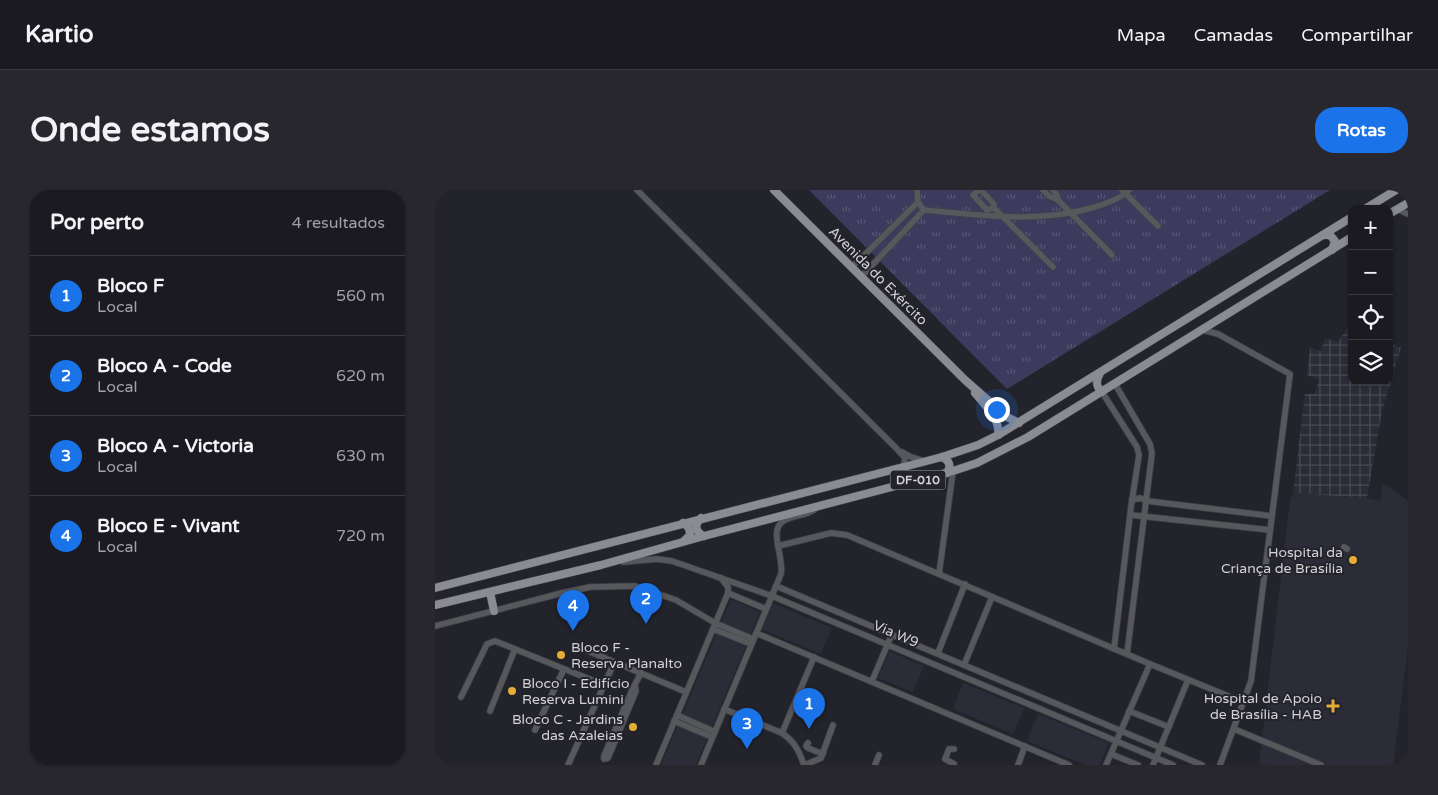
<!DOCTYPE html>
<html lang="pt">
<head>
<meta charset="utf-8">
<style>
	body { margin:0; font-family:"Varela Round",sans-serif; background:#27272d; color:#f1f3f6 }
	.controls { position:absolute; right:15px; top:15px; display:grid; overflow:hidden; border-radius:10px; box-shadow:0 1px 4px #0004 }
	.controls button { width:45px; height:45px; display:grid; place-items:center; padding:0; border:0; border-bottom:1px solid #38383e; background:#1a1a20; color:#f1f3f6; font:25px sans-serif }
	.you { position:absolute; left:561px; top:219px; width:18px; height:18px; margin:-12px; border:4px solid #fff; border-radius:50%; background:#1a73e8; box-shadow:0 0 0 8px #1a73e833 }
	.badge { display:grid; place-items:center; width:32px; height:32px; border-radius:50%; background:#1a73e8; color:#fff; font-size:16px; font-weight:700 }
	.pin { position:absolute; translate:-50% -41px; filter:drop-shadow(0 1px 2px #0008) }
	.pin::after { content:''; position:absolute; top:26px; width:18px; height:15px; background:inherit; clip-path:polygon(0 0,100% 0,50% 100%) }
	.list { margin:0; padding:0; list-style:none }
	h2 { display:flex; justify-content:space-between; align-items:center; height:65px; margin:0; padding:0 20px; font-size:21px }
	h2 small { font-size:16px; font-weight:400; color:#9fa1a5 }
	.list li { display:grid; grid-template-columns:32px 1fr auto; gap:15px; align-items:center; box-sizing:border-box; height:80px; padding:0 20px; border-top:1px solid #38383e }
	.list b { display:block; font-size:19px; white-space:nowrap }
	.list p { margin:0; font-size:16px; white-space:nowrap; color:#9fa1a5 }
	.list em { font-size:16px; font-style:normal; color:#9fa1a5 }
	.icon { flex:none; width:28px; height:28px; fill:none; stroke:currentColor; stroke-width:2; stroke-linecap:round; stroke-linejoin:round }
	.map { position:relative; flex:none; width:973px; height:575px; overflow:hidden; border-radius:20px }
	header { display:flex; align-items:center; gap:30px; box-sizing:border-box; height:70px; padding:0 25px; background:#1a1a20; border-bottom:1px solid #38383e }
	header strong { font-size:24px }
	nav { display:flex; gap:28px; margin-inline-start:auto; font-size:18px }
	.intro { display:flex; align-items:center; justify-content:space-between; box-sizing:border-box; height:120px; padding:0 30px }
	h1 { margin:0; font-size:35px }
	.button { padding:12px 22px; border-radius:20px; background:#1a73e8; color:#fff; font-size:18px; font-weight:700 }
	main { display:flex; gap:30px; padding:0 30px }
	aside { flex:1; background:#1a1a20; border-radius:20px; box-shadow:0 1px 4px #0004 }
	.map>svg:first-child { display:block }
	.built { fill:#2c2c39 }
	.industrial { fill:url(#industrial-grid) }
	.grass { fill:url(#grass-tufts) }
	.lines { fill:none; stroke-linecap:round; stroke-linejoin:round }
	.minor-casing { stroke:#3f3f46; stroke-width:7 }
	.major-casing { stroke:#3f3f46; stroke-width:9 }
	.minor { stroke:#57585c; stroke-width:5.5 }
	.major { stroke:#8a8b93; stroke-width:8 }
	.poi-dot { fill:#e6ad36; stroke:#23232b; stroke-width:2 }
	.labels { text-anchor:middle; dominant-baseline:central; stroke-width:4; stroke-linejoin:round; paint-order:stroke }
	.shield { fill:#23232b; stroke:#9d9da3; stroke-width:1 }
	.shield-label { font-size:12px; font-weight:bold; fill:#d1d1d6 }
	.street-label { font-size:14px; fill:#d1d1d6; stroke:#23232b }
	.poi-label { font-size:14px; fill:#d1d1d6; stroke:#23232b; text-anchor:end }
</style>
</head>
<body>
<header>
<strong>Kartio</strong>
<nav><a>Mapa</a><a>Camadas</a><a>Compartilhar</a></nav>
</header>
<div class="intro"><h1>Onde estamos</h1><a class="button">Rotas</a></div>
<main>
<aside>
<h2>Por perto<small>4 resultados</small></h2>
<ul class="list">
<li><span class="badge">1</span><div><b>Bloco F</b><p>Local</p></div><em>560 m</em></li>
<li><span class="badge">2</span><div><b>Bloco A - Code</b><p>Local</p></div><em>620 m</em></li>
<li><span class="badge">3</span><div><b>Bloco A - Victoria</b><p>Local</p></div><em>630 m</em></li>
<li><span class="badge">4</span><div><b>Bloco E - Vivant</b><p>Local</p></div><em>720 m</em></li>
</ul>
</aside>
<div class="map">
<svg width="973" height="575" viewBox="0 0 973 575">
	<defs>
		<pattern id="industrial-grid" width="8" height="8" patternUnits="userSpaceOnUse" patternTransform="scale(1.25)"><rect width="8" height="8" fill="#2c2c39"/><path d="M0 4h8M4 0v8" fill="none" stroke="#4a4a55"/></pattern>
		<pattern id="grass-tufts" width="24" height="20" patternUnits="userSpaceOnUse" patternTransform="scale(1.25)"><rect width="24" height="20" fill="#3c3b5e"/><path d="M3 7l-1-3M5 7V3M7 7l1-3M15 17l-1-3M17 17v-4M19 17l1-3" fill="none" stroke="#575674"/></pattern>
	</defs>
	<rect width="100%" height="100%" fill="#23232b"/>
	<g class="built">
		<polygon points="948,293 973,311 973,458 958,575 836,575 824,574 855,310 858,303 932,308 945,311"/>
		<polygon points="296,409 325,422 261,575 226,575"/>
		<polygon points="337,413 397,438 386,464 326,439"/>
		<polygon points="454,461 489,476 478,502 443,488"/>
		<polygon points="528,493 589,518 578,544 518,519"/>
		<polygon points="603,524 674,553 665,575 650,575 592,551"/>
	</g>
	<polygon class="industrial" points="914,136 917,137 917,191 954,191 954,153 966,158 947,221 932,308 858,303 870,204 879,204 884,190 872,185 875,158 886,161 890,148 903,152"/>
	<polygon class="grass" points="374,0 895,0 572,199"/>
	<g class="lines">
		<g class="minor-casing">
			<g id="minor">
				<polyline points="202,0 461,258 470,268 469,274 467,277"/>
				<path d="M482 0 483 12 489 20C547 25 603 34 660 17 672 13 685 9 694 0"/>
				<polyline points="544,0 538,5 552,20 559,18"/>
				<polyline points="546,0 559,14 559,18 618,77"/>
				<polyline points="608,0 614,6 623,10 677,65"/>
				<polyline points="618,0 622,5 623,10"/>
				<polyline points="687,0 723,36"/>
				<polyline points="962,19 973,24"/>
				<polyline points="416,78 483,12"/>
				<polyline points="426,87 489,20"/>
				<polyline points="768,140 783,144 855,184 816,491 785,575"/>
				<polyline points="680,194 715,254 717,263 692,464"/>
				<polyline points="667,202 702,257 704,265 696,317 679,459"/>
				<polyline points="467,262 476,267 489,271"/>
				<polyline points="697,310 705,308 712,311 837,326"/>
				<polyline points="696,325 835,340"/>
				<polyline points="343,356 396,343 412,345 715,474 808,512"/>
				<polyline points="909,357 912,359"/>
				<polyline points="188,372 222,369 237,371 337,406 738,575"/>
				<polyline points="504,384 518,281"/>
				<polyline points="341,396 767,575"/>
				<polyline points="293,403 331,419"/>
				<polyline points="0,436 127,403 155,397 200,396 241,410 280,433 318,449"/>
				<polyline points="278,439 316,454"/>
				<polyline points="321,443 634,575"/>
				<polyline points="153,461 251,502"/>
				<polyline points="503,463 530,394"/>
				<polyline points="529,475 557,407"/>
				<polyline points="437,491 457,444"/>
				<polyline points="200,496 201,501 173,568 169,569 169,566 197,500 206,483"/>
				<polyline points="26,507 52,454 60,451 169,495"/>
				<path d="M289 519 347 543C360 552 364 561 369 575"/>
				<polyline points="55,521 80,459"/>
				<polyline points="694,521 734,537"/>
				<polyline points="242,525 280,542"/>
				<polyline points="239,531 277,547"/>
				<polyline points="799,539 886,575"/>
				<polyline points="100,540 129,479"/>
				<polyline points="347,543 379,467"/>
				<polyline points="373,553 371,556 373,558 388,564"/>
				<polyline points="676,564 703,575"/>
				<polyline points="519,574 510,569 514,559 519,559"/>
				<polyline points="133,575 179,473"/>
				<polyline points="221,575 293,403 293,397 286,388"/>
				<path d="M266 575 346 384C349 369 336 345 345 334 353 324 372 328 384 316"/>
				<polyline points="370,575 386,568 398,535"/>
				<polyline points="440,575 444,565"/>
				<polyline points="583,575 590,556"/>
				<polyline points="671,575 715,474"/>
				<polyline points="718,575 753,490"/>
			</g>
		</g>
		<g class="major-casing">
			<g id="major">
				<polyline points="339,0 530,190 572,227 584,233"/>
				<polyline points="930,19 961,0"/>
				<polyline points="954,24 973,13"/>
				<polyline points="888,45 895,45 900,51 897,60"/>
				<path d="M665 183C661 190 660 196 667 202"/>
				<path d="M540 203C549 214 566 230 563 245"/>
				<path d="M507 267C514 270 517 276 512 283"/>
				<path d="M266 328C259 335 260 342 269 346"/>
				<path d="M248 333C253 336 255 338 255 345L249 351"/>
				<polyline points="0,398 507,267 543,255 563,245 917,27"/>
				<polyline points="55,402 59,421"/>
				<polyline points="0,415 166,375 269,346 518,281 542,273 593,247 917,47"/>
			</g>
		</g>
		<use href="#minor" class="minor"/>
		<use href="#major" class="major"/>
	</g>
	<g class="poi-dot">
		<circle cx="918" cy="370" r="5"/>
		<circle cx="126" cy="465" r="5"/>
		<circle cx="77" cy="501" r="5"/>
		<path d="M895.5 508.5h5v5h5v5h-5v5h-5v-5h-5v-5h5z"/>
		<circle cx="198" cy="537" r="5"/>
	</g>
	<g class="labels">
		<rect class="shield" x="455.5" y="280.5" width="55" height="19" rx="4"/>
		<g class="shield-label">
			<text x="483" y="290">DF-010</text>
		</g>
		<g class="street-label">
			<text transform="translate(443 86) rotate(45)">Avenida do Exército</text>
			<text transform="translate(461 444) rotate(23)">Via W9</text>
		</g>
		<g class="poi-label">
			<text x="908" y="362">Hospital da<tspan x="908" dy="16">Criança de Brasília</tspan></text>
			<text x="136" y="457" text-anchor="start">Bloco F -<tspan x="136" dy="16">Reserva Planalto</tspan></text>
			<text x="87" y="493" text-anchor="start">Bloco I - Edifício<tspan x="87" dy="16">Reserva Lumini</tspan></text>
			<text x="887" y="508">Hospital de Apoio<tspan x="887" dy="16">de Brasília - HAB</tspan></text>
			<text x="188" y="529">Bloco C - Jardins<tspan x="188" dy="16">das Azaleias</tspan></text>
		</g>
	</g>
</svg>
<div class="controls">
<button>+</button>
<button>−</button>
<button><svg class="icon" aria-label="locate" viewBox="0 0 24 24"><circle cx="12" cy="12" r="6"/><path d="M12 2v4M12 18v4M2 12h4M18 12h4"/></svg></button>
<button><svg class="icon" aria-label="layers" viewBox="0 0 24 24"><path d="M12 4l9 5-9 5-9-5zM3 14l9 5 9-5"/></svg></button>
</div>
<div class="you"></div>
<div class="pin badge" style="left:374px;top:539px">1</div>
<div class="pin badge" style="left:211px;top:434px">2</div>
<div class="pin badge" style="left:312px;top:559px">3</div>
<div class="pin badge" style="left:138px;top:441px">4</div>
</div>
</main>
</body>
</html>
